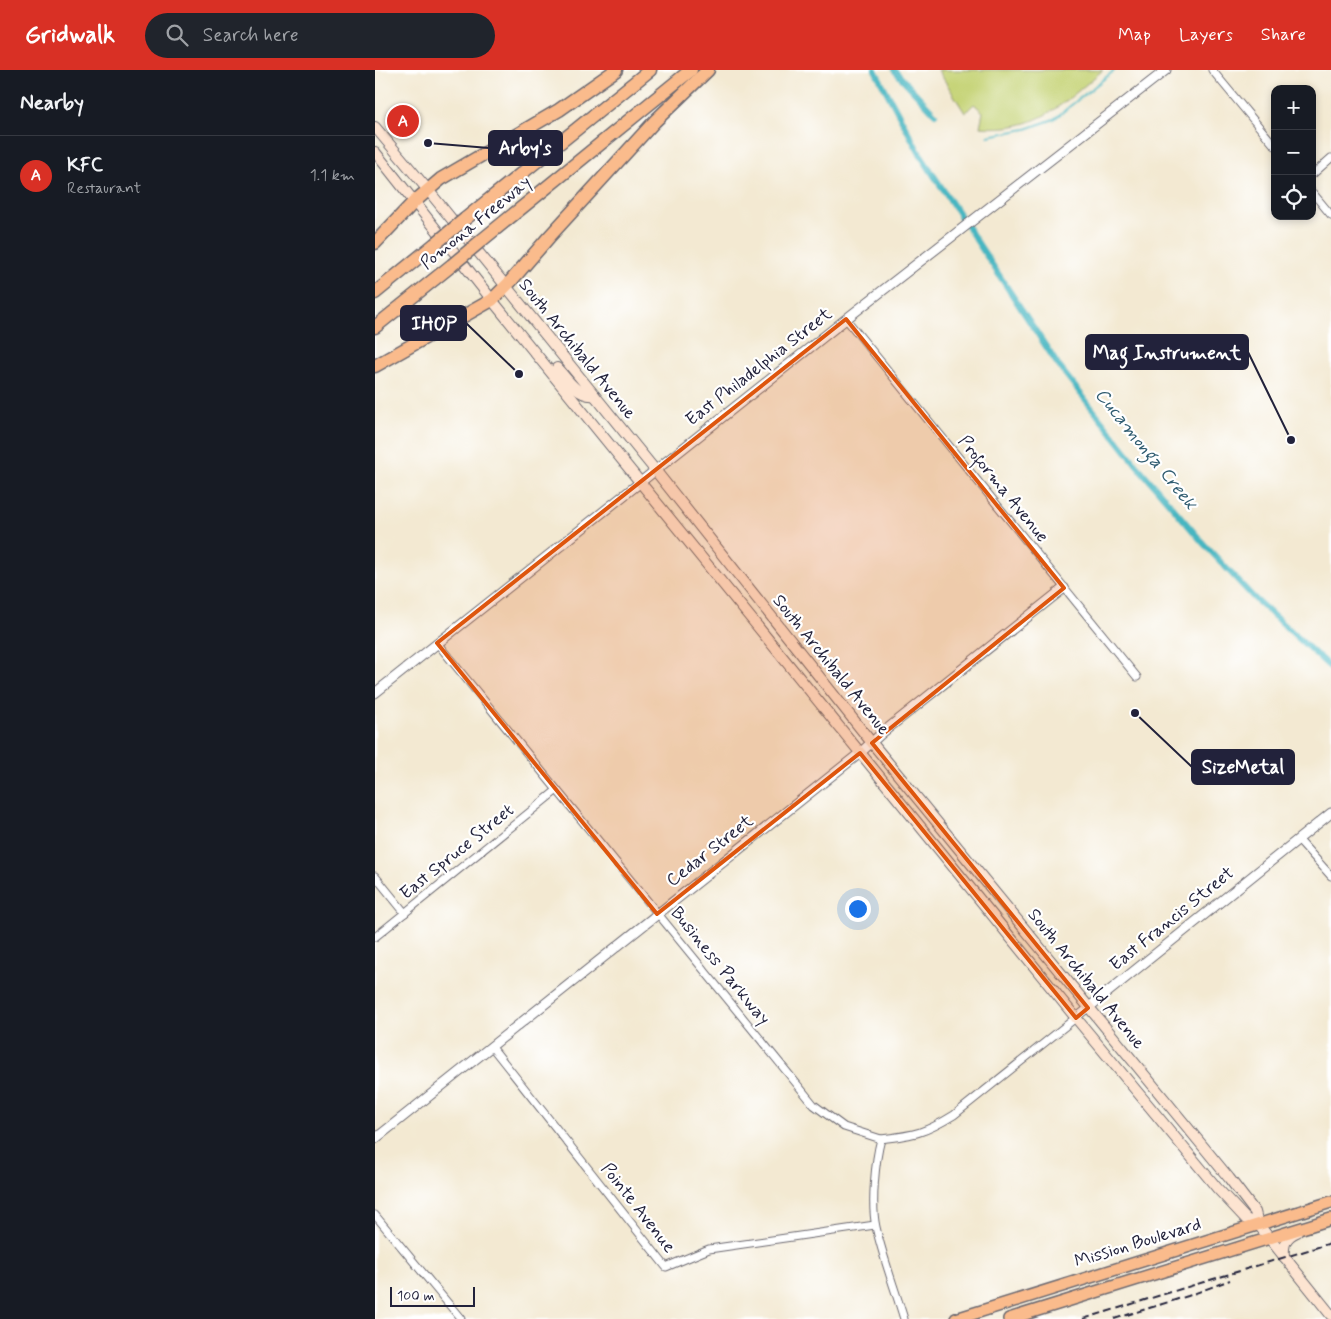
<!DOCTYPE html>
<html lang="en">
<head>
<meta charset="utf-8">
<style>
	body { margin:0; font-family:Mynerve,sans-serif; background:#20242c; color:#f1f3f6 }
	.controls { position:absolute; right:15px; top:15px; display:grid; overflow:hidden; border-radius:10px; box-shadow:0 2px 8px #0003 }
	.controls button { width:45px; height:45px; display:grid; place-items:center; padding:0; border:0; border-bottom:1px solid #363941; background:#171b24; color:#f1f3f6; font:25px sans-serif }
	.scale { position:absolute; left:15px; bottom:12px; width:85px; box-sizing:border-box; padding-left:5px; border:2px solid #22223b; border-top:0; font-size:14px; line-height:18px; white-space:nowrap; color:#22223b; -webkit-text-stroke:4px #fff; paint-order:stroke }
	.you { position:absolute; left:482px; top:838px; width:18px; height:18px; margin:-12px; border:4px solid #fff; border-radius:50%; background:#1a73e8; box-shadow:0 0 0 8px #1a73e833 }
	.badge { display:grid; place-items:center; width:32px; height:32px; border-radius:50%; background:#d93025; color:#fff; font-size:16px; font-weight:700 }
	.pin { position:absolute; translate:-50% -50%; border:2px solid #fff; box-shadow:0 1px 5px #0006 }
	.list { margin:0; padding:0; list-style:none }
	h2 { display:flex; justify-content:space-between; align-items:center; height:65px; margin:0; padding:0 20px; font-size:21px }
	h2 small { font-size:16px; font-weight:400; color:#9ea1a6 }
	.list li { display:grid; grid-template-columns:32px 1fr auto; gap:15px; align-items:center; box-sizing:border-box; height:80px; padding:0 20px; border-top:1px solid #363941 }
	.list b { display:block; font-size:19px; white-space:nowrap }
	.list p { margin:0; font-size:16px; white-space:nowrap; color:#9ea1a6 }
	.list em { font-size:16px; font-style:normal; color:#9ea1a6 }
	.icon { flex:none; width:28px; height:28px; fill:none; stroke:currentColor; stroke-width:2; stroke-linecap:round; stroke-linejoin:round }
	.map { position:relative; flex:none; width:956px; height:1249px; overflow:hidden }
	header { display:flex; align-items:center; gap:30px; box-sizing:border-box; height:70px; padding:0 25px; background:#d93025; color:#fff }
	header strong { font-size:24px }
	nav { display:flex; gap:28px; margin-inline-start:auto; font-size:18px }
	.search { width:350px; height:45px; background:#20242c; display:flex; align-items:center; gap:12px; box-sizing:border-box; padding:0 18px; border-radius:28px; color:#9ea1a6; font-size:19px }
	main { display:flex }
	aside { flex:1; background:#171b24 }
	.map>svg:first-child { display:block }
	.green { fill:#c5d375; stroke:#747a58 }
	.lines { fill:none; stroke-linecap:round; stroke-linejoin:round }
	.stream { stroke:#47b6c1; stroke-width:2 }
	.canal { stroke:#47b6c1; stroke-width:6 }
	.minor-casing { stroke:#6b6870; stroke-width:9 }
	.tertiary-casing { stroke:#6b6870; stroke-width:11 }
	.secondary-casing { stroke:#6b6870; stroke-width:12 }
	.primary-casing { stroke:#6b6870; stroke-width:14 }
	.motorway-casing { stroke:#6b6870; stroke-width:15 }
	.minor { stroke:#fff; stroke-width:7 }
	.tertiary { stroke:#fff; stroke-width:9 }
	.secondary { stroke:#fde4d1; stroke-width:10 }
	.primary { stroke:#fabb8c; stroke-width:11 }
	.motorway { stroke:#fabb8c; stroke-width:12 }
	.rail { stroke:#22223b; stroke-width:2; stroke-dasharray:8 4; stroke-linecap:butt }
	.motorway-bridge-casing { stroke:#6b6870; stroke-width:15; stroke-linecap:butt }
	.motorway-bridge { stroke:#fabb8c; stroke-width:12 }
	.marked { fill:#de560e; fill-opacity:0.2; stroke:#de560e; stroke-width:4; stroke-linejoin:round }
	.labels { text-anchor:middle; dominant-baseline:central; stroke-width:4.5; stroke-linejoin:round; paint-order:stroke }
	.street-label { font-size:18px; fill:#22223b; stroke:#fff }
	.water-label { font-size:19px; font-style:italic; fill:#315d71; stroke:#fff }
	.leader { fill:none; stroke:#22223b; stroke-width:2 }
	.callout-dot { fill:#22223b; stroke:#fff; stroke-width:2 }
	.callout { fill:#22223b; stroke:#22223b; stroke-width:2 }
	.callout-label { font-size:19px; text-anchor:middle; font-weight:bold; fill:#fff }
</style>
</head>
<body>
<header>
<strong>Gridwalk</strong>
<div class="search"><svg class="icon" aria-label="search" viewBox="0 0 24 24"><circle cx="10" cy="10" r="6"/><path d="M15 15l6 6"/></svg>Search here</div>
<nav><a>Map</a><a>Layers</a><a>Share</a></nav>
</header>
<main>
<aside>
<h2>Nearby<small></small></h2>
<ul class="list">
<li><span class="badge">A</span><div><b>KFC</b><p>Restaurant</p></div><em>1.1 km</em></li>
</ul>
</aside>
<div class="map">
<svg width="956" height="1249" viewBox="0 0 956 1249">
	<rect width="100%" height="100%" fill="#fff"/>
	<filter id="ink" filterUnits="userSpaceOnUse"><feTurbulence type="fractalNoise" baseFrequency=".02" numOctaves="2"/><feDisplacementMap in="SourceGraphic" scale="10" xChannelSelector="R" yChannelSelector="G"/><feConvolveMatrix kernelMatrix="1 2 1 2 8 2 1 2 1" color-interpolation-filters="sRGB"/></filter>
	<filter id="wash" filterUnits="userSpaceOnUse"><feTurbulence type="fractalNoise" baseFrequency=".0096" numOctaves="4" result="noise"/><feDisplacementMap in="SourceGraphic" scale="20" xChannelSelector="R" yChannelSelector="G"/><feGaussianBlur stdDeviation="1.12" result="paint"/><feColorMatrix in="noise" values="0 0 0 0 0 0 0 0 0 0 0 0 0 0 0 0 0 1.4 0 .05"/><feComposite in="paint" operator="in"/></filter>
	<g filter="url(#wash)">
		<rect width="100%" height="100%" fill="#f3e9d2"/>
		<path class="green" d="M563 0H728C686 35 663 62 605 57L608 42 599 34 590 43Z"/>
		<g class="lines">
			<polyline class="stream" points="613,66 651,59 679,49 740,0"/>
			<g class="canal">
				<polyline points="500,0 546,86 683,295 765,399 829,474 879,528 956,598"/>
				<polyline points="519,0 560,44"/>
			</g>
		</g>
	</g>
	<g filter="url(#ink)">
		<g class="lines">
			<g class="minor-casing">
				<g id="minor">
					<polyline points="837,0 900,76"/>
					<polyline points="937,105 956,88"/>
					<polyline points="937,122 956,145"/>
					<polyline points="471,249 762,607"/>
					<path d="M62 573 439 1035 469 1057 506 1069C500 1091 496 1135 501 1157 508 1188 520 1219 529 1249"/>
					<polyline points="923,769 956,806"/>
					<polyline points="0,806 30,843"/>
					<polyline points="0,867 182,720"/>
					<polyline points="116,976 291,1197 334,1179 500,1155"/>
					<path d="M506 1069C540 1065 550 1063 579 1045L713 938"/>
					<polyline points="0,1145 86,1249"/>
				</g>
			</g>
			<g class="tertiary-casing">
				<g id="tertiary">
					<polyline points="0,623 471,249 791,0"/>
					<polyline points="713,938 956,743"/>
					<polyline points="0,1069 485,683 507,663 689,518"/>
				</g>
			</g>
			<g class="secondary-casing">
				<g id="secondary">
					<polyline points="0,57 53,120 280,400 497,673 854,1108 880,1142 883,1154 956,1245"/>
					<polyline points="0,82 117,230 701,948 842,1118 871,1149 883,1154"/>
					<path d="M182 298C192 309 203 327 219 325"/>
					<path d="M909 1187C908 1175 910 1167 922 1162"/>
				</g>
			</g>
			<g class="primary-casing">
				<g id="primary">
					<polyline points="581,1249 956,1132"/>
					<polyline points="634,1249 956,1149"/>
				</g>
			</g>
			<g class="motorway-casing">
				<g id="motorway">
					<polyline points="90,149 275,0"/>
					<polyline points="107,170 316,0"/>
					<polyline points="0,173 39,132 66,109 184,40 241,0"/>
					<polyline points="0,223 60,174"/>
					<polyline points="0,257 77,195"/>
					<polyline points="0,296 117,230 135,212 174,167 280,51 333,0"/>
				</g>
			</g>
			<use href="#minor" class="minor"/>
			<use href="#tertiary" class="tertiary"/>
			<use href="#secondary" class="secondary"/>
			<use href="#primary" class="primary"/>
			<use href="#motorway" class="motorway"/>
			<g class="rail">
				<polyline points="708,1249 956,1173"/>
				<polyline points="739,1249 813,1226 855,1210"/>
			</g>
			<g class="motorway-bridge-casing">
				<g id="motorway-bridge">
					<polyline points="60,174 90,149"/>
					<polyline points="77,195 107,170"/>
				</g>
			</g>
			<use href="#motorway-bridge" class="motorway-bridge"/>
		</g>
	</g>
	<path class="marked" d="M471 249 689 518 497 673 713 938 701 948 485 683 282 844 62 573Z"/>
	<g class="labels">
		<g class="street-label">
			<text transform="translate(101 153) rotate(-39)">Pomona Freeway</text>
			<text transform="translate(202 279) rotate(51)">South Archibald Avenue</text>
			<text transform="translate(384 297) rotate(-38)">East Philadelphia Street</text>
			<text transform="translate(628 419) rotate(51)">Proforma Avenue</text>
			<text transform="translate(456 595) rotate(51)">South Archibald Avenue</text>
			<text transform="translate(335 781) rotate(-38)">Cedar Street</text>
			<text transform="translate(82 782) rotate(-39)">East Spruce Street</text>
			<text transform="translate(797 849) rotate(-39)">East Francis Street</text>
			<text transform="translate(345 896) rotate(51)">Business Parkway</text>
			<text transform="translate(711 909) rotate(51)">South Archibald Avenue</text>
			<text transform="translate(263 1138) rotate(52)">Pointe Avenue</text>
			<text transform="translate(763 1173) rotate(-17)">Mission Boulevard</text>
		</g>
		<g class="water-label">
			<text transform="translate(771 379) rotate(51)">Cucamonga Creek</text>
		</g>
	</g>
	<path class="leader" d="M53 73L114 78M144 304L91 253M916 370L873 282M760 643L817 697"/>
	<g class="callout-dot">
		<circle cx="53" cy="73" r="5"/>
		<circle cx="144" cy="304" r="5"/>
		<circle cx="916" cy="370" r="5"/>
		<circle cx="760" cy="643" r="5"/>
	</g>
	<g class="callout">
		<rect x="114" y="61" width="73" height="34" rx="5"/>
		<rect x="26" y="236" width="65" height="34" rx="5"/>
		<rect x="711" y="265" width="162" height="34" rx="5"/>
		<rect x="817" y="680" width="102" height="34" rx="5"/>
	</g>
	<g class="callout-label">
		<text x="150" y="84">Arby's</text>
		<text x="59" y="260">IHOP</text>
		<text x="792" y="289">Mag Instrument</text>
		<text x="868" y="703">SizeMetal</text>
	</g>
</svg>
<div class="controls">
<button>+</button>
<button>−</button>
<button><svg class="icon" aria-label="locate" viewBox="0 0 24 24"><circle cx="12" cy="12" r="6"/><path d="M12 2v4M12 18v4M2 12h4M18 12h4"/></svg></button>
</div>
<div class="scale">100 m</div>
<div class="you"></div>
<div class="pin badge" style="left:28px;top:51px">A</div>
</div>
</main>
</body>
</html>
